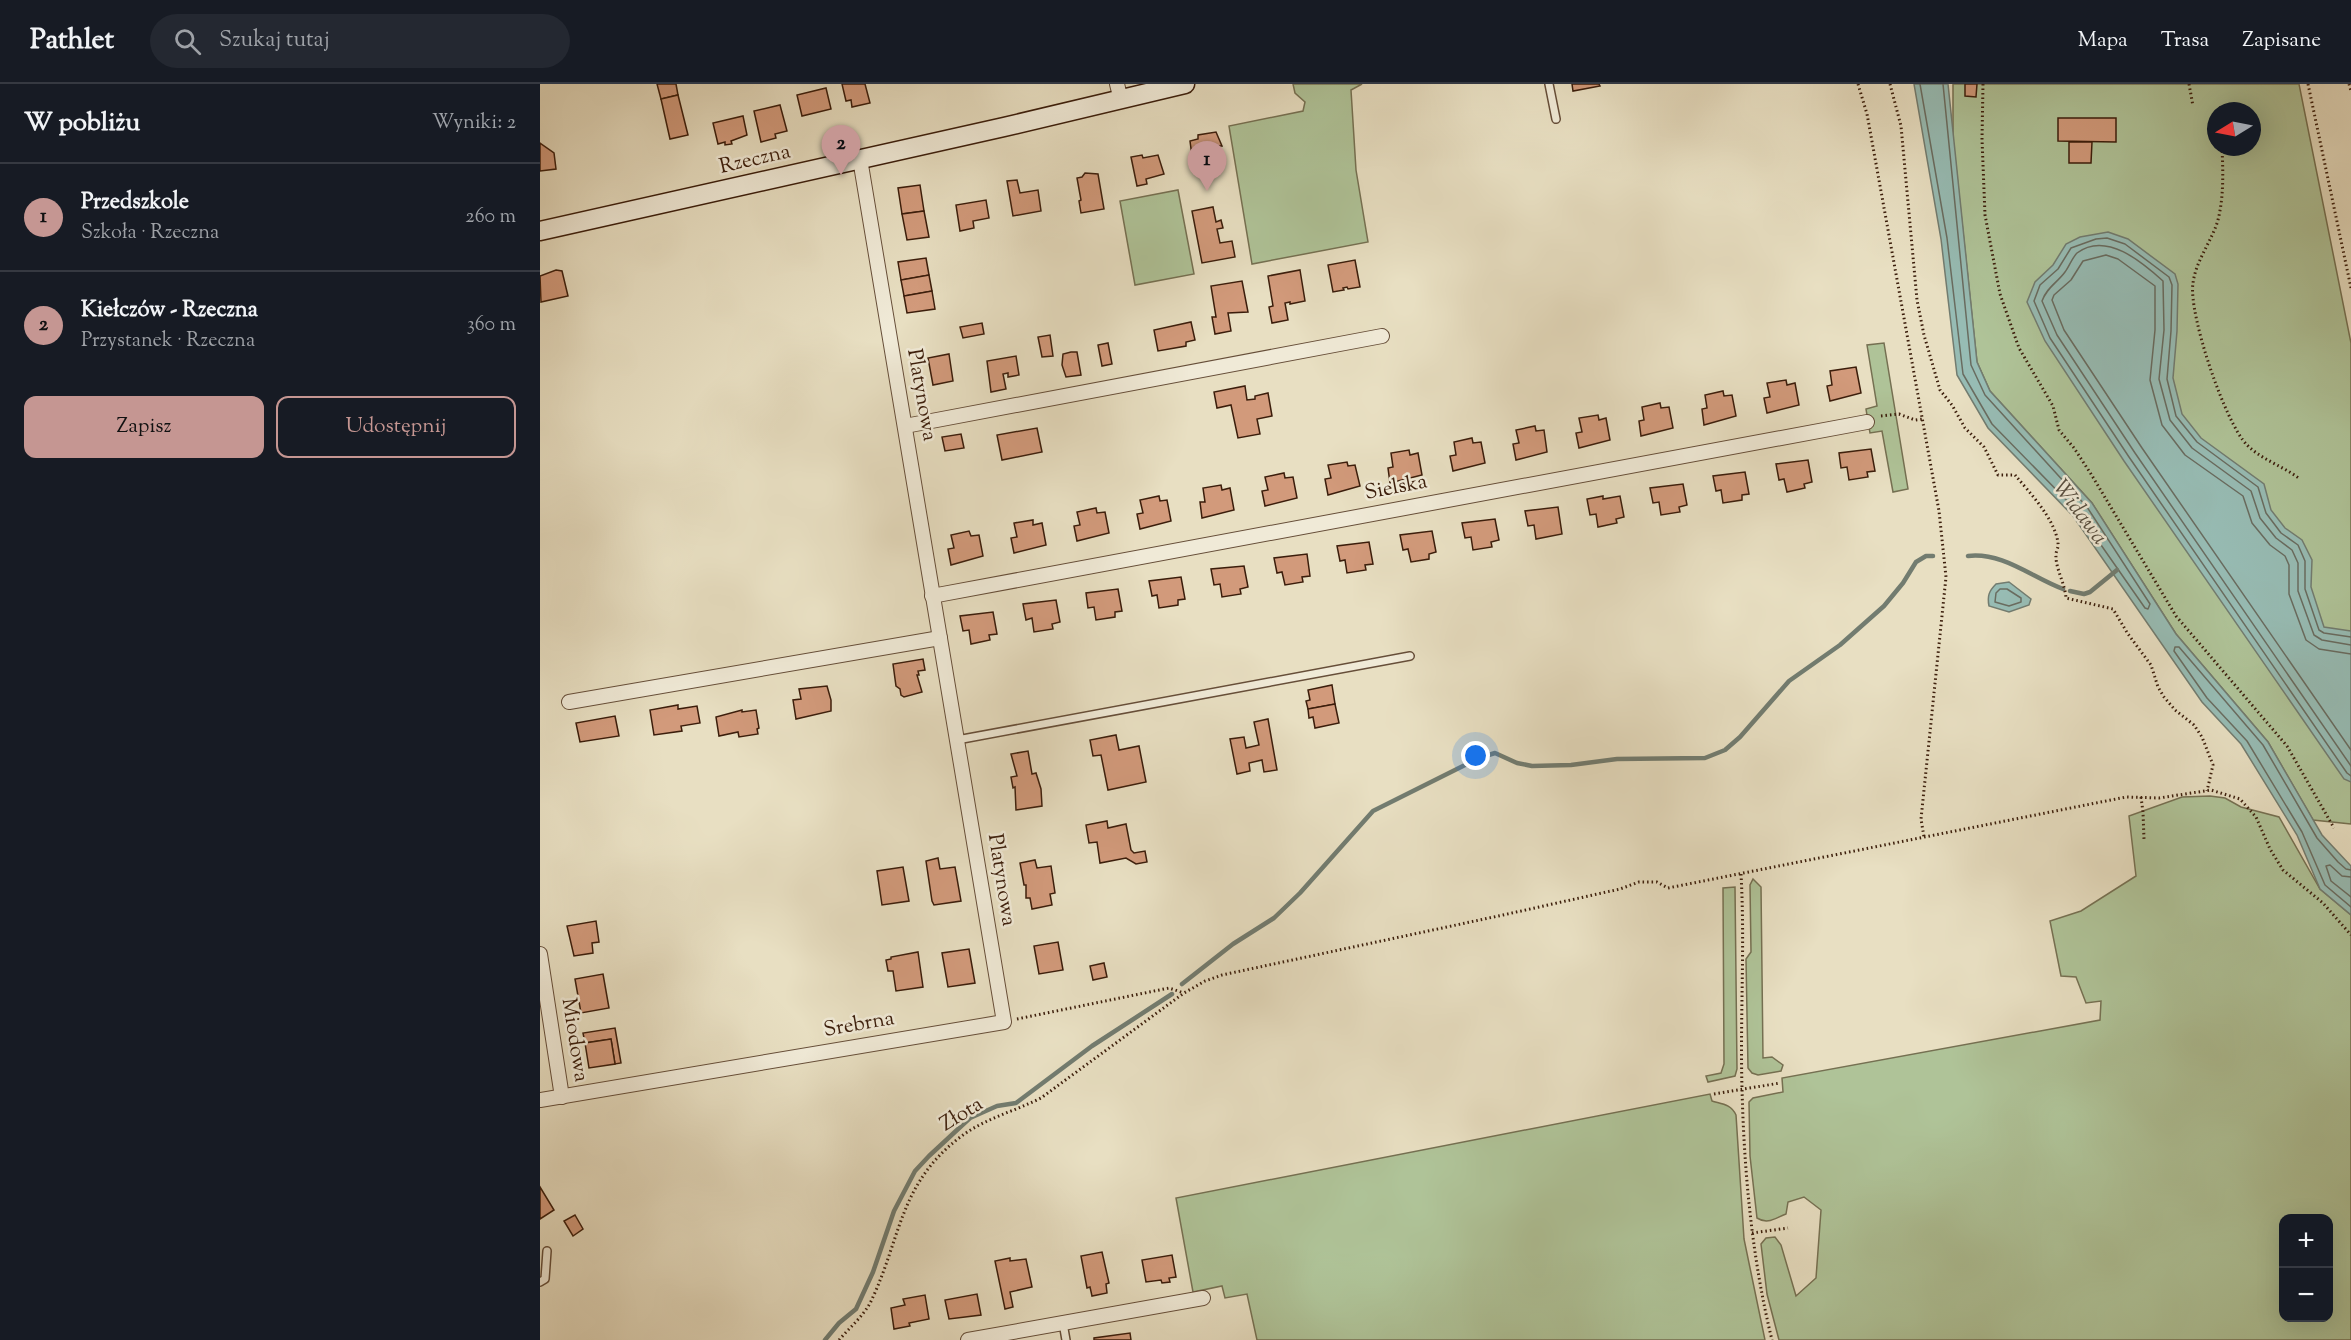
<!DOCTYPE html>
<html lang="pl">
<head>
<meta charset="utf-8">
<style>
	body { margin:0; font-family:"Sorts Mill Goudy",serif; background:#242831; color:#f1f3f6 }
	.controls { position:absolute; right:18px; bottom:18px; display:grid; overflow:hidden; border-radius:12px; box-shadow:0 6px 24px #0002 }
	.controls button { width:54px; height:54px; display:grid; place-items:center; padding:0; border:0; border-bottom:2px solid #363941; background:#171b24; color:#f1f3f6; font:30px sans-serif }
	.compass { position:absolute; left:1667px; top:18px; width:54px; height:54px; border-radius:50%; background:#171b24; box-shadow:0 6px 24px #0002; rotate:260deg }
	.you { position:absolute; left:936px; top:672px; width:21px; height:21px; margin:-15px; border:4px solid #fff; border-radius:50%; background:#1a73e8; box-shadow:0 0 0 9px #1a73e833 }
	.badge { display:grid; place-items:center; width:39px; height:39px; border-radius:50%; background:#c59692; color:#111; font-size:20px; font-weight:700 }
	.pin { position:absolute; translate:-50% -50px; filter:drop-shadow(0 2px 3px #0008) }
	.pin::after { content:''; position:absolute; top:32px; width:21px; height:18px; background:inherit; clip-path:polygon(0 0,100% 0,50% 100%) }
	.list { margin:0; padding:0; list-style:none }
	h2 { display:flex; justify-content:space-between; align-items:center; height:78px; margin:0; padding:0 24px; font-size:26px }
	h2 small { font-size:20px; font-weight:400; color:#9ea1a6 }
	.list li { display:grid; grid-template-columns:39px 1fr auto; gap:18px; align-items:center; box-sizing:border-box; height:108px; padding:0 24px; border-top:2px solid #363941 }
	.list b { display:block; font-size:22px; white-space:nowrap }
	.list p { margin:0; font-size:20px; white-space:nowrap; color:#9ea1a6 }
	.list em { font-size:20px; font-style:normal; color:#9ea1a6 }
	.actions { display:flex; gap:12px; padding:18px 24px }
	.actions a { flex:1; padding:14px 0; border:2px solid #c59692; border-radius:12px; text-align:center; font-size:21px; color:#c59692 }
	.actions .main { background:#c59692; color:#111 }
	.icon { flex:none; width:33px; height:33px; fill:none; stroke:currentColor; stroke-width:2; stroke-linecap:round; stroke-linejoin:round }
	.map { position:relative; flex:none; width:1811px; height:1256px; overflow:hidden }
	header { display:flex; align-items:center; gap:36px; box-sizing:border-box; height:84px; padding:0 30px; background:#171b24; border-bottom:2px solid #363941 }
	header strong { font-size:28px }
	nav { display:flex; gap:33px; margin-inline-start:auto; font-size:21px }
	.search { width:420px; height:54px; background:#242831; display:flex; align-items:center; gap:15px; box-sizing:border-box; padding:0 21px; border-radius:33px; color:#9ea1a6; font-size:22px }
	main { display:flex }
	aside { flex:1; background:#171b24 }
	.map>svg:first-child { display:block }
	.green { fill:#afc398; stroke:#757052; stroke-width:1.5; fill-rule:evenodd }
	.water { fill:#97bcb4; stroke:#727c70; stroke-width:1.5 }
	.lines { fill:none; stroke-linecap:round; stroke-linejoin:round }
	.shore { stroke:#696c60; stroke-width:1.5 }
	.stream { stroke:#727c70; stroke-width:4.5 }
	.building { fill:#d29a7b; stroke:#3b1d0b; stroke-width:1.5 }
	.lane-casing { stroke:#664e39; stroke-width:10 }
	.street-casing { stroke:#664e39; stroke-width:16 }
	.secondary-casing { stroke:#3b1d0b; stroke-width:21 }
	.path { stroke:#3b1d0b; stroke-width:3; stroke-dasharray:1.5 3; stroke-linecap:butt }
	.lane { stroke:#f0ead7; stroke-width:7 }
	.street { stroke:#f0ead7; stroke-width:14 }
	.secondary { stroke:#f0ead7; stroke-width:18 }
	.labels { text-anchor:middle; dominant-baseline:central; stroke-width:5; stroke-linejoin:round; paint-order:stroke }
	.street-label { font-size:21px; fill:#3b1d0b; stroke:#f0ead7 }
	.water-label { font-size:22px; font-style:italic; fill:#574d3e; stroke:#f0ead7 }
</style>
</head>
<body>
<header>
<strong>Pathlet</strong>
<div class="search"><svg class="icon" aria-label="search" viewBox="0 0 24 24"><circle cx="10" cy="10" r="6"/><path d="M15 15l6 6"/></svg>Szukaj tutaj</div>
<nav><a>Mapa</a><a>Trasa</a><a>Zapisane</a></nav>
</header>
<main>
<aside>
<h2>W pobliżu<small>Wyniki: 2</small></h2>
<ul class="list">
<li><span class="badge">1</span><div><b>Przedszkole</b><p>Szkoła · Rzeczna</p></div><em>260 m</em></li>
<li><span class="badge">2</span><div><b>Kiełczów - Rzeczna</b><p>Przystanek · Rzeczna</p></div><em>360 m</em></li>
</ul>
<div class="actions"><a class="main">Zapisz</a><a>Udostępnij</a></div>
</aside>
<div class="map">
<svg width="1811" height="1256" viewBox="0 0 1811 1256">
	<rect width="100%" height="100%" fill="#e8dfc2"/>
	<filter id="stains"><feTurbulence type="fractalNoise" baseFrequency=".00333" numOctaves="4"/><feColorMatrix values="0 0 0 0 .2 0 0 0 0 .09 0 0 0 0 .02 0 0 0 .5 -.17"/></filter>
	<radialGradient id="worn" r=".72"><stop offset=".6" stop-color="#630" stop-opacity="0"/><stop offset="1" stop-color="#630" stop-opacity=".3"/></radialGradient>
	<g class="green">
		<polygon points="753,0 822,0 811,6 816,86 828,158 712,180 689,42 763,27 765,18 755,9"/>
		<path d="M1413 0H1759L1811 259V740L1773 736 1728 658 1636 550 1552 419 1450 307 1437 278 1413 55ZM1676 27H1712V63H1676Z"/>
		<polygon points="638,106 654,190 595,201 580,117"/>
		<polygon points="1344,259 1368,405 1353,408 1342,347 1330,349 1326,325 1337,322 1327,261"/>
		<path d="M1670 712 1685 714 1701 723 1739 733 1780 805 1811 831V1256H1239L1227 1210 1221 1160 1226 1154 1235 1153 1241 1161 1256 1212 1276 1194 1281 1126 1264 1113 1248 1118 1246 1130C1235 1134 1228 1141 1217 1134L1210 1072 1209 1018 1213 1014 1243 1008 1242 994 1560 936 1561 917 1546 919 1536 893 1521 892 1510 837 1541 827 1596 792 1589 732 1642 713ZM1744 1134H1788V1234H1744Z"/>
		<polygon points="1213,795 1221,803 1223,974 1232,973 1243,981 1241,987 1218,991 1212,989 1208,984 1206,875 1211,868 1210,801"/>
		<polygon points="1195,803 1197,985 1195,992 1168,998 1166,992 1181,989 1184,980 1183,804"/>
		<path d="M1170 1010 1172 1017C1182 1020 1191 1020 1196 1031L1204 1155 1225 1256H717L707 1210 685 1214 682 1202 653 1208 636 1114Z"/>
	</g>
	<g class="water">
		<polygon points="1374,0 1408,0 1437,278 1450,307 1552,419 1636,550 1728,658 1782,751 1811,782 1811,831 1780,805 1757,751 1701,660 1662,618 1533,432 1448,344 1417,291 1401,155"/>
		<polygon points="1568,148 1588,155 1635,190 1638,200 1637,247 1633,294 1642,330 1661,354 1724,400 1731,426 1745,444 1762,456 1772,476 1771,503 1784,543 1811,547 1811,698 1804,695 1584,377 1505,257 1487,218 1495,198 1513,181 1526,160 1540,153"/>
		<path d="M1469 498 1491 515 1489 521 1469 528 1449 522C1447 512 1449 507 1456 500Z"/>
	</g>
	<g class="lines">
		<g class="shore">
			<polyline points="1380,0 1407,154 1423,290 1452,340 1538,428 1605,524 1608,525 1610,520 1547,423 1445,311 1431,281 1403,0"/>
			<polygon points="1467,505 1481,514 1481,518 1469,522 1455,518 1456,509 1460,505"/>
			<polyline points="1811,553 1784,549 1779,546 1765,505 1765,477 1758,461 1741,449 1726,429 1718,403 1657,358 1636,332 1627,295 1631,247 1632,201 1629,193 1585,160 1567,154 1556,155 1531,164 1518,185 1500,201 1494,217 1510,254 1589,373 1807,689 1811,692"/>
			<path d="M1811 561 1782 556 1774 551 1758 507V479L1752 466 1736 454 1720 434 1711 407 1652 364 1630 336 1619 295 1624 246 1623 197C1602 178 1566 147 1537 169 1532 174 1529 183 1525 188 1517 199 1507 203 1502 217L1517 251 1595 369 1811 682"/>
			<polyline points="1811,570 1779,565 1766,556 1749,510 1749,481 1745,472 1730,461 1712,439 1703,412 1645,371 1622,341 1610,296 1615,246 1615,202 1578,175 1566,171 1543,177 1531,196 1514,211 1512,216 1524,246 1602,364 1811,666"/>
			<polyline points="1811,786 1806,785 1798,778 1777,754 1723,661 1639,563 1635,563 1634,567 1667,614 1707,657 1762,748 1785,801 1811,823"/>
			<polyline points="1811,793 1802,792 1790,781 1786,782 1791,797 1811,813"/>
		</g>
		<g class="stream">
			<path d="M1428 472C1463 468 1491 493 1523 505"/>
			<polyline points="1530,507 1544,510 1550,508 1577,486"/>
			<polyline points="642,900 693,860 734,834 760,809 833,727 939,674 955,669 977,679 992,682 1031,681 1077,675 1165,674 1185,666 1200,653 1249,597 1300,561 1344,522 1363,499 1376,478 1386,472 1393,472"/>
			<polyline points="285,1256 299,1239 316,1225 333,1188 354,1127 375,1087 389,1072 430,1034 457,1022 476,1019 552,962 632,910"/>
		</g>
	</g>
	<g class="building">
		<polygon points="117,0 136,0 138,11 121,15"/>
		<polygon points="302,0 325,0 330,19 312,23 311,16 306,17"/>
		<polygon points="1032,0 1059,0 1060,2 1033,7"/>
		<polygon points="1425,0 1437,0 1436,13 1425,12"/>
		<polygon points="286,4 291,25 262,32 257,11"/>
		<polygon points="138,11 148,51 130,55 121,15"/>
		<polygon points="240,21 247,47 235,50 236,54 221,58 214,27"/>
		<polygon points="203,32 207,51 191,57 192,60 185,61 185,58 178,60 173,39"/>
		<polygon points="1518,34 1576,34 1576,58 1518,57"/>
		<polygon points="676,48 682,62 679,62 681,74 662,77 661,70 652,72 650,57 658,55 658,51"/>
		<polygon points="1529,58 1552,58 1551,79 1529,79"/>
		<polygon points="0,59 14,69 16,85 0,87"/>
		<polygon points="602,71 603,74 618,71 624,90 606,95 607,100 597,102 591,73"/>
		<polygon points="545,89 558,90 564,125 541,129 539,117 541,116 537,94 542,93"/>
		<polygon points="477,96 480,109 498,106 501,127 473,132 467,97"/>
		<polygon points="380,101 384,127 362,130 358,104"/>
		<polygon points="446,116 449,134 433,137 434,144 420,147 416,121"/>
		<polygon points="673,123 676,138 681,136 683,144 677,145 680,159 692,157 695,173 662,179 652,127"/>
		<polygon points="384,127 389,153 367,156 362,130"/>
		<polygon points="386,174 389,191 361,196 358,178"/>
		<polygon points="815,176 820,203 808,205 807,203 803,204 804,206 793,208 788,181"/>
		<polygon points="16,186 22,187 28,212 1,218 0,192"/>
		<polygon points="760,186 765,217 750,220 750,218 745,219 748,236 732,239 729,223 733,222 728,192"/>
		<polygon points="389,191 392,207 364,212 361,196"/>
		<polygon points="702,197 708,228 688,229 691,247 675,250 672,233 676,233 671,202"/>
		<polygon points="392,207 395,225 367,229 364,212"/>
		<polygon points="651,238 655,256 646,258 646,262 618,267 614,246"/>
		<polygon points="442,239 444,250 423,254 420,243"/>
		<polygon points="510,251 513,272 502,273 498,253"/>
		<polygon points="568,259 572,280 562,282 558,261"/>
		<polygon points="531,268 537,268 541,291 526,293 522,281 523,270"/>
		<polygon points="409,270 413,297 393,301 388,274"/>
		<polygon points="476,272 479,291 468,293 468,289 463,290 466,305 451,308 447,277"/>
		<polygon points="1316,283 1321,309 1290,317 1287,302 1292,301 1290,287"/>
		<polygon points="1246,296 1247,301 1255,299 1259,321 1227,329 1224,314 1230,313 1227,299"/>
		<polygon points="705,302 707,316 715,315 715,312 728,309 732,332 717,335 720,350 698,354 691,321 677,324 674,308"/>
		<polygon points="1183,307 1184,312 1192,311 1196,332 1164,341 1162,325 1167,324 1165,311"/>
		<polygon points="1120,319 1121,324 1129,323 1133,344 1101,352 1099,337 1104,336 1102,323"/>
		<polygon points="1058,331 1059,336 1066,334 1070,356 1039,364 1036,349 1042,348 1039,334"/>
		<polygon points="995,342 996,347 1004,346 1007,368 976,376 973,360 979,359 976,346"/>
		<polygon points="497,344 502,368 462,376 457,351"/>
		<polygon points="421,350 424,364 405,367 402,353"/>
		<polygon points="932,354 933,359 941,358 945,379 913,387 910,372 916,371 914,358"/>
		<polygon points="1331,365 1335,387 1327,388 1328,393 1309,396 1307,383 1301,384 1299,369"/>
		<polygon points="869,366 870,371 878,369 882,391 850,399 848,384 853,383 851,369"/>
		<polygon points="1268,376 1272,398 1264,400 1265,404 1247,408 1244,395 1239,396 1236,380"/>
		<polygon points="807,378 808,382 815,381 820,402 788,411 785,395 791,394 788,381"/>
		<polygon points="1205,388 1209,410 1202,411 1202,416 1183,419 1181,406 1176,407 1173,392"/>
		<polygon points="744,389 745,394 753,393 757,414 725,422 722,407 728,406 725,393"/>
		<polygon points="1143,400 1147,421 1139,423 1140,428 1121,431 1119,418 1113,419 1110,404"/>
		<polygon points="681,401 682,406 690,404 694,426 662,434 660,418 665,418 663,404"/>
		<polygon points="619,412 620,417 627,416 631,437 600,445 597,430 603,429 600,416"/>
		<polygon points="1063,412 1063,415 1080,412 1084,433 1076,435 1077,439 1058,443 1056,430 1050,431 1047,415"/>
		<polygon points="1018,423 1022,450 996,455 994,441 988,442 985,427"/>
		<polygon points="556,424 557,429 565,428 569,449 537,457 534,442 540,441 537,428"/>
		<polygon points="955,435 959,456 951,458 952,463 933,466 931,453 925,454 922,439"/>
		<polygon points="493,436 493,441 502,439 506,461 474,469 471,454 477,453 474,439"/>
		<polygon points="429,447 431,452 439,451 443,472 411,481 408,465 414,464 411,451"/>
		<polygon points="892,447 896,468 889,470 889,475 871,478 868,465 863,466 860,451"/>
		<polygon points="829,458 833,480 825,481 826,486 807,489 805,476 800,477 797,462"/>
		<polygon points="767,470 770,492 762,493 763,498 745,501 742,488 737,489 734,474"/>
		<polygon points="704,482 708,503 700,505 701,510 682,513 680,500 674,501 671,485"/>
		<polygon points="641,493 645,515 638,516 638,521 619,524 617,511 612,512 609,497"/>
		<polygon points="578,505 582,527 575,528 575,533 556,536 554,523 548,524 546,509"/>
		<polygon points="516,516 520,538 512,540 513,545 494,548 492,534 486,536 483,520"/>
		<polygon points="453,528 457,550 449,551 450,556 431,560 429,546 423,547 420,532"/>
		<polygon points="383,575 385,586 378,587 379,591 377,591 382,608 364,613 361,611 360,605 356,602 353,580"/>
		<polygon points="792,601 795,620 768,625 766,617 770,616 768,606"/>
		<polygon points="287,602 291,616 291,627 256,635 253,616 261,615 259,605"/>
		<polygon points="795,620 799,639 775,644 773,633 769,634 768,625"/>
		<polygon points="138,621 138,625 157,622 160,639 141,642 142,647 114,651 110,626"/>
		<polygon points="202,626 202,628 216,626 219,644 217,645 218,650 199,653 198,648 179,652 176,633"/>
		<polygon points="75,632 79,652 40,658 36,639"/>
		<polygon points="728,635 737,686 724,688 722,676 709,679 710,687 697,690 690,655 704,653 706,664 719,661 714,638"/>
		<polygon points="576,651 579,666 599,662 606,698 568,706 561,671 553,672 550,656"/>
		<polygon points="488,667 492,690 496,689 501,705 502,722 476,726 475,703 473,704 471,693 477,692 471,670"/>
		<polygon points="567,737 568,744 586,740 591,766 594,769 605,767 607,778 596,780 586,774 560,779 557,758 549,759 546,741"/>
		<polygon points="398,774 400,785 415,783 421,817 394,821 392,817 386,777"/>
		<polygon points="495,776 497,784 511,782 515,809 510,810 512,821 492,825 490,814 486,814 486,801 484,801 480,779"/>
		<polygon points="363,783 369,817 342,821 337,787"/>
		<polygon points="56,837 59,858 52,859 53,869 34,872 27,842"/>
		<polygon points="518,858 523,886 499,890 494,862"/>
		<polygon points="429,865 435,899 408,903 402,869"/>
		<polygon points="378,868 383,903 356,907 353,887 348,887 346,876 351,875 351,873"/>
		<polygon points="564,879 567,893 553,896 550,882"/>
		<polygon points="63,890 69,924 41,929 35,895"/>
		<polygon points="75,944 81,979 75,980 71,955 45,959 43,949"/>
		<polygon points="71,955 75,980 49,984 45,959"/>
		<polygon points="0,1103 14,1126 0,1135"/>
		<polygon points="35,1131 43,1145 33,1152 24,1137"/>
		<polygon points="562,1168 569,1199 566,1200 567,1209 552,1212 550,1203 547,1204 541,1172"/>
		<polygon points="632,1171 636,1193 629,1194 630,1198 622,1199 621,1196 606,1198 602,1176"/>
		<polygon points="470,1174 470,1177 486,1175 492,1203 470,1208 473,1223 465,1225 455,1177"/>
		<polygon points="437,1210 441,1231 409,1235 405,1216"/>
		<polygon points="385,1211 389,1235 369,1239 370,1242 354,1245 351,1224 365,1221 363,1215"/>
		<polygon points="590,1249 591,1256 554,1256 554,1254"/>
	</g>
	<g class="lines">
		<g class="lane-casing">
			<g id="lane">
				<polyline points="1009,0 1016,35"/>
				<polyline points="417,656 870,572"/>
				<polyline points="0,1198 5,1195 7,1167"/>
				<polyline points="523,1239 526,1256"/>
			</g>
		</g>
		<g class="street-casing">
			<g id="street">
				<polyline points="577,0 581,16"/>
				<polyline points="365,342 842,252"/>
				<polyline points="392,512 1327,338"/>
				<polyline points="29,618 400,554"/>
				<polyline points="0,870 22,1013"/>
				<polyline points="0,1016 464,938 320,75"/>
				<polyline points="428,1256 663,1214"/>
			</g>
		</g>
		<g class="secondary-casing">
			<polyline id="secondary" points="0,147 464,43 645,0"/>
		</g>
		<g class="path">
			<polyline points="1318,0 1327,30 1399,427 1406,493 1381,735 1384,753"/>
			<path d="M1350 0 1361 42 1377 216 1384 251 1400 306 1412 321 1425 344 1444 363 1458 391H1475C1490 409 1515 435 1518 459 1519 464 1515 468 1516 473 1516 485 1525 500 1526 514L1573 525 1588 550 1611 581 1618 603 1624 613 1635 626 1654 641 1662 653 1673 681 1667 707"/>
			<polyline points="1443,0 1442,55 1445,131 1460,210 1479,264 1513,322 1519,346 1534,364 1551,390 1636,532 1747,662 1794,744"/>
			<polyline points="1649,0 1653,22"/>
			<polyline points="1768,0 1811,204"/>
			<polyline points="1809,0 1811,7"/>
			<polyline points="1681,22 1681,27"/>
			<path d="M1682 63C1683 87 1684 112 1678 136 1672 157 1656 176 1653 199 1648 229 1685 339 1707 361 1722 376 1743 382 1760 395"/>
			<polyline points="1341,332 1359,330 1375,336 1383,335"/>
			<polyline points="1601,713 1603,728 1604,755"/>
			<path d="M1201 790C1205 861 1200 933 1202 1004 1204 1087 1212 1175 1232 1256"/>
			<polyline points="477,935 629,904 644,909"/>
			<polyline points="1174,1010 1240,999"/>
			<polyline points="1212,1149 1248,1144"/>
			<path d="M299 1256C311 1242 326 1230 333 1213 361 1152 360 1100 419 1054 443 1035 473 1028 501 1014L644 909 665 897 682 891 963 831 1080 805 1099 798H1117L1128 804 1586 713 1619 714 1671 706 1700 715 1716 733 1730 765 1743 786 1783 819 1811 851"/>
		</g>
		<use href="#lane" class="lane"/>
		<use href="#street" class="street"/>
		<use href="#secondary" class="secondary"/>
	</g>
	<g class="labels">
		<g class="street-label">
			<text transform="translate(215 76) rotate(-13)">Rzeczna</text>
			<text transform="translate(381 311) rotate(80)">Platynowa</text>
			<text transform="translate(856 404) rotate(-11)">Sielska</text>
			<text transform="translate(461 796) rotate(81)">Platynowa</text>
			<text transform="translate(319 941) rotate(-10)">Srebrna</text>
			<text transform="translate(34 956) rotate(81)">Miodowa</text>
			<text transform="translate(422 1031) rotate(-32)">Złota</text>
		</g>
		<g class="water-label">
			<text transform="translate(1539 429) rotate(53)">Widawa</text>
		</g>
	</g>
	<rect width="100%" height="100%" filter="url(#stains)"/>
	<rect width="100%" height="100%" fill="url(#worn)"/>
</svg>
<div class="controls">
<button>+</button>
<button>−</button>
</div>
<svg class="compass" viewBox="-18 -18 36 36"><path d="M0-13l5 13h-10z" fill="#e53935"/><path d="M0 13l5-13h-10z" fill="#9ea1a6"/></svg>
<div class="you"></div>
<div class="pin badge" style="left:667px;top:107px">1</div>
<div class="pin badge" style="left:301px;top:91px">2</div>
</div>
</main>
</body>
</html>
